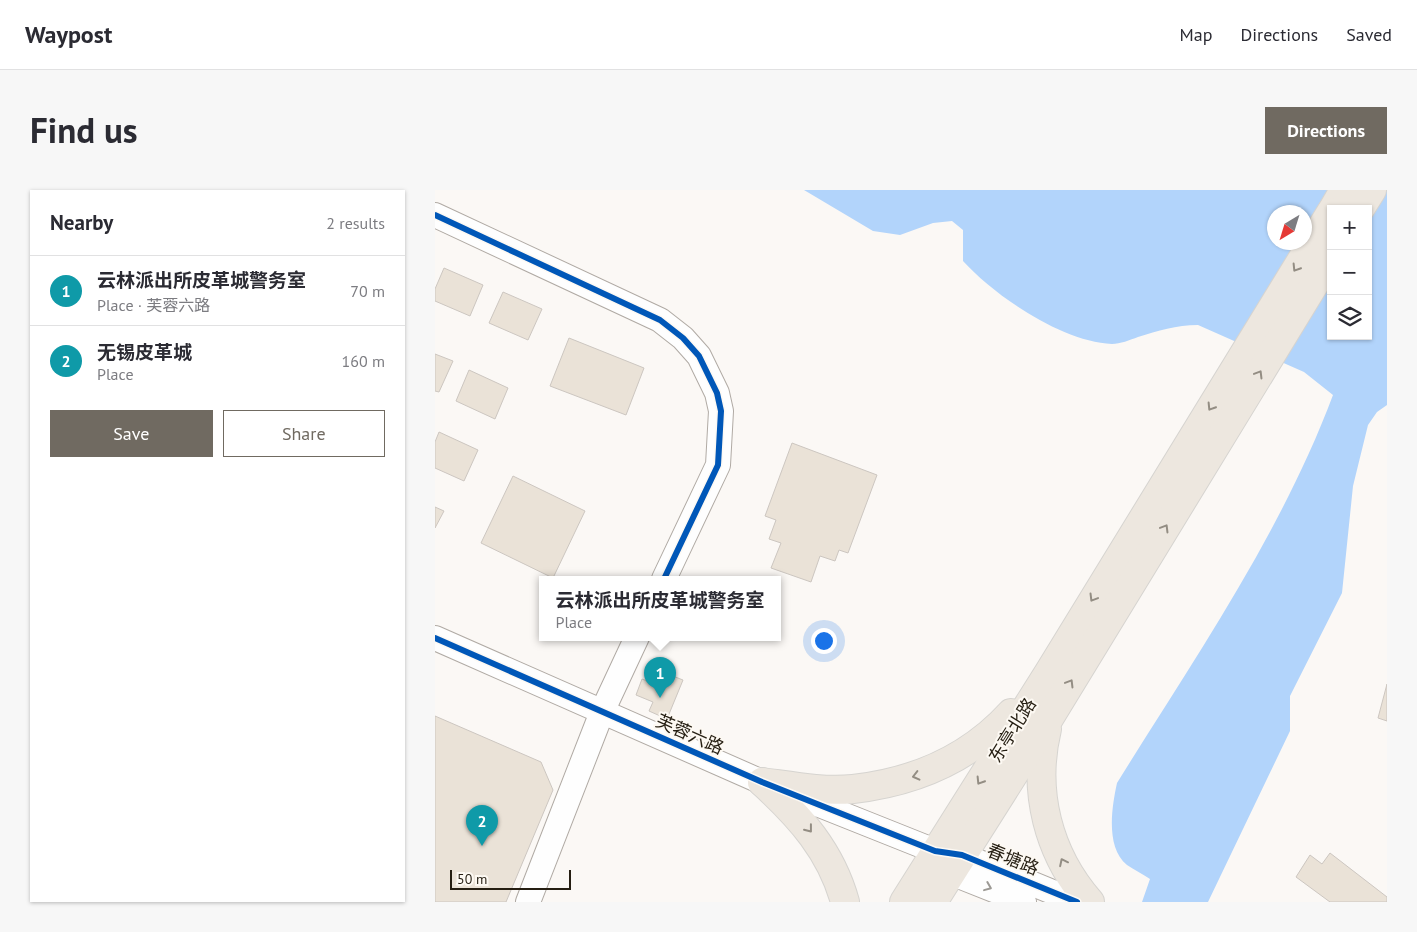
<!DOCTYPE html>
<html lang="en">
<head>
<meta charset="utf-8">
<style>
	body { margin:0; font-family:"PT Sans","Noto Sans SC",sans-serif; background:#f7f7f7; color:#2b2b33 }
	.controls { position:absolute; right:15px; top:15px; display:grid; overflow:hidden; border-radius:0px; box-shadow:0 1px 4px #0004 }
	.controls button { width:45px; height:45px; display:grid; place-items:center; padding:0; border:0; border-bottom:1px solid #e1e1e2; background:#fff; color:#2b2b33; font:25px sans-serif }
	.compass { position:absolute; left:832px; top:15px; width:45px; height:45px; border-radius:50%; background:#fff; box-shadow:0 1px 4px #0004; rotate:218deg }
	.scale { position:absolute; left:15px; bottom:12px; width:121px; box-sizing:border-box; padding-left:5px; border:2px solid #251e12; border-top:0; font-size:14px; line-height:18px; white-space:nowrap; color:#251e12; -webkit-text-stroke:4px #fdf9f3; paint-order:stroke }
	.you { position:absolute; left:388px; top:450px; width:18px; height:18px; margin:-12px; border:4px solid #fff; border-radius:50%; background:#1a73e8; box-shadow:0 0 0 8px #1a73e833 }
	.badge { display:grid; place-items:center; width:32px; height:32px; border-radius:50%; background:#706a61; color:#fff; font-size:16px; font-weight:700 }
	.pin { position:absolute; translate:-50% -41px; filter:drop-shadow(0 1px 2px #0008) }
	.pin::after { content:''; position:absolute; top:26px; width:18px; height:15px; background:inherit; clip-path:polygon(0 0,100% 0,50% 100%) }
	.popup { position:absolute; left:104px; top:386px; width:242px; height:65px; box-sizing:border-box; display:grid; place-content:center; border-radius:0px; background:#fff; filter:drop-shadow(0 1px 4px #0005); font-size:16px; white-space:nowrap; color:#7c7c81 }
	.popup b { font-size:19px; color:#2b2b33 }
	.popup::after { content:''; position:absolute; left:50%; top:100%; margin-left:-10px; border:10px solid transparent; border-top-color:#fff }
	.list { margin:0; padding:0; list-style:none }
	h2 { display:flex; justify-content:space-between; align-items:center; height:65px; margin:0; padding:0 20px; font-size:21px }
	h2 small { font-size:16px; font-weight:400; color:#7c7c81 }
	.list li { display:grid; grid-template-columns:32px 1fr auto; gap:15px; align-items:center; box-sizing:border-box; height:70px; padding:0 20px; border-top:1px solid #e1e1e2 }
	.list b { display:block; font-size:19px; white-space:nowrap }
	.list p { margin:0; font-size:16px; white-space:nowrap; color:#7c7c81 }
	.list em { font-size:16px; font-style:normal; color:#7c7c81 }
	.actions { display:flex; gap:10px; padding:15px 20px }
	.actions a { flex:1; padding:11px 0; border:1px solid #706a61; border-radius:0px; text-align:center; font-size:18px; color:#706a61 }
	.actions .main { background:#706a61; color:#fff }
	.icon { flex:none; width:28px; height:28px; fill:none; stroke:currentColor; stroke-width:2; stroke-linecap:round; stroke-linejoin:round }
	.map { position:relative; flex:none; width:952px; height:712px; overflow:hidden; border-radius:0px }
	header { display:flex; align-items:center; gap:30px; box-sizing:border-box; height:70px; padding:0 25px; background:#fff; border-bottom:1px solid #e1e1e2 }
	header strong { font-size:24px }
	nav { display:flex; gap:28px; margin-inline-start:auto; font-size:18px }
	.intro { display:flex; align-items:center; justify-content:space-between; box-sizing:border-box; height:120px; padding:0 30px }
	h1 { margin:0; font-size:35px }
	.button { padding:12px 22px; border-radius:0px; background:#706a61; color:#fff; font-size:18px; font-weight:700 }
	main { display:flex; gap:30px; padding:0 30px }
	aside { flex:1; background:#fff; border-radius:0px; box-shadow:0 1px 4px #0004 }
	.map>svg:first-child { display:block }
	.water { fill:#b2d4fb; fill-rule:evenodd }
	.building { fill:#eae2d7; stroke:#ccc6c0 }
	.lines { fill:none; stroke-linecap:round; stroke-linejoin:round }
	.minor-casing { stroke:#b0aaa4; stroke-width:26 }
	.major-casing { stroke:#d6d4d0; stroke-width:30 }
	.minor { stroke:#fefefe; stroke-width:24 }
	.major { stroke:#ede7df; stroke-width:28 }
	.cycleway-casing { stroke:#fdf9f3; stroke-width:9 }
	.cycleway { stroke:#0057b8; stroke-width:6 }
	.oneway { stroke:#938d83 }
	.oneway2 { stroke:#9c9994 }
	.labels { text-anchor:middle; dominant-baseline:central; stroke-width:4; stroke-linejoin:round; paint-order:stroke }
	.street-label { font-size:18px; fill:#251e12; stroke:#fdf9f3 }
</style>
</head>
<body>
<header>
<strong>Waypost</strong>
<nav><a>Map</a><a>Directions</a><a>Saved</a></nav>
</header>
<div class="intro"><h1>Find us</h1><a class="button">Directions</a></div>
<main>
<aside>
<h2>Nearby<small>2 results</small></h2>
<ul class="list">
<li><span class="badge" style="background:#0f9aa8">1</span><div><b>云林派出所皮革城警务室</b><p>Place · 芙蓉六路</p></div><em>70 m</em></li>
<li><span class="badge" style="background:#0f9aa8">2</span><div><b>无锡皮革城</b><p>Place</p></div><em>160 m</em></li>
</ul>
<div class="actions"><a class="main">Save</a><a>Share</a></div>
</aside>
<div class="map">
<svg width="952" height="712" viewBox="0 0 952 712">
	<rect width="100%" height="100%" fill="#fbf8f5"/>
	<path class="water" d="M369 0H952V215L942 222 933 235 918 296 907 403 855 506V541L773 712H707L715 689C708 684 699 680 692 675 670 657 677 616 682 593 760 467 846 344 898 205L869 182 763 135C741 135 723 141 703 147 695 150 685 154 677 154 627 152 560 106 528 71V40L517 31 498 33 465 45 438 41ZM896 19H933V146H896ZM839 22H869V52H839Z"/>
	<g class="building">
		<polygon points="9,78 48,95 35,126 0,111 0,99"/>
		<polygon points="68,102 107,119 93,150 54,133"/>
		<polygon points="134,148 209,178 191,225 115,196"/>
		<polygon points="0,164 18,171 4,202 0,201"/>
		<polygon points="34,180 73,198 60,229 21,211"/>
		<polygon points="4,242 43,260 29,291 0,278 0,252"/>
		<polygon points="357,253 442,285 413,363 404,360 400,371 385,366 376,392 336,378 346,353 334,349 341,330 330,326"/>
		<polygon points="78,286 150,321 118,388 46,353"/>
		<polygon points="0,317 9,321 0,338"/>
		<polygon points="230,483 248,490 232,529 214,521 218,512 201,505 207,489 225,496"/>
		<polygon points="952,494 952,531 943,528"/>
		<polygon points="0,526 106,572 118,600 71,712 0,712"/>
		<polygon points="895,663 952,707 952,712 895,712 861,687 875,665 887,674"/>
	</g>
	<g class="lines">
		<g class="minor-casing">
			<g id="minor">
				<polyline points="0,25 225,130 248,148 264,166 282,203 286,221 283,275 229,389"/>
				<polyline points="0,448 327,592 500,661 527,665 642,712"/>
				<polyline points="506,668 516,683 589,712"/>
				<polyline points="93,712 167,522 202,447"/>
			</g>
		</g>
		<g class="major-casing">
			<g id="major">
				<polyline points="898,19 909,0"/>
				<polyline points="925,19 937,0"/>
				<path d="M612 539C597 601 613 664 655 712"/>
				<path d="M327 592C357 596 388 602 418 599 480 592 534 569 576 523"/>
				<path d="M327 592C365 627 396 661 410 712"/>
				<polyline points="469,712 614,482 896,22"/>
				<polyline points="498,712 615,527 896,67"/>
			</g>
		</g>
		<use href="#minor" class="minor"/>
		<use href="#major" class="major"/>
		<g class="cycleway-casing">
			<g id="cycleway">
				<polyline points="0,25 225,130 248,148 264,166 282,203 286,221 283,275 229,389"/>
				<polyline points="0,448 327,592 500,661 527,665 642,712"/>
			</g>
		</g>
		<use href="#cycleway" class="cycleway"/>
	</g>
	<defs><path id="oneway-chevron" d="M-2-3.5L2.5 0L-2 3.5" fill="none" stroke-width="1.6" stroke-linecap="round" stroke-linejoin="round" transform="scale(1.25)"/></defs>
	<g class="oneway">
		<use href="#oneway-chevron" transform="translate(861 78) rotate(122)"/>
		<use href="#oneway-chevron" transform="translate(824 184) rotate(-59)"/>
		<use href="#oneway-chevron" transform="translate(776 217) rotate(122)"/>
		<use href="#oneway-chevron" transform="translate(730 338) rotate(-59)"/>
		<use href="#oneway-chevron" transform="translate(658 408) rotate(121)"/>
		<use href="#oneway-chevron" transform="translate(635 493) rotate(-59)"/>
		<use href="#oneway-chevron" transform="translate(481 586) rotate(166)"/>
		<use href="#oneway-chevron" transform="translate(545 591) rotate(122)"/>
		<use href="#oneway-chevron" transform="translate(374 639) rotate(52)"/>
		<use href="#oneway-chevron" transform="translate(628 672) rotate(-116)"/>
	</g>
	<use class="oneway2" href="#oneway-chevron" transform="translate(553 697) rotate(22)"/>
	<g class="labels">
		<g class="street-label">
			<text transform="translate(577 540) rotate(-58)">东亭北路</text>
			<text transform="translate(255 544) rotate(24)">芙蓉六路</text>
			<text transform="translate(578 669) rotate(22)">春塘路</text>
		</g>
	</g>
</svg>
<div class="controls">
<button>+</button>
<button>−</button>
<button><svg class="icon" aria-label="layers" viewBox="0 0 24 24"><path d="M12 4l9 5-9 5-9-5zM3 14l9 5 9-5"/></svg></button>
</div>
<svg class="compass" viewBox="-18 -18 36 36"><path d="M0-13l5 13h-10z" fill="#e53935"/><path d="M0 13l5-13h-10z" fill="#7c7c81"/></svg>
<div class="scale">50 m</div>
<div class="you"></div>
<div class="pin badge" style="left:225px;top:508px;background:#0f9aa8">1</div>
<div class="popup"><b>云林派出所皮革城警务室</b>Place</div>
<div class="pin badge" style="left:47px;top:656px;background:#0f9aa8">2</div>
</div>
</main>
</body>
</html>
